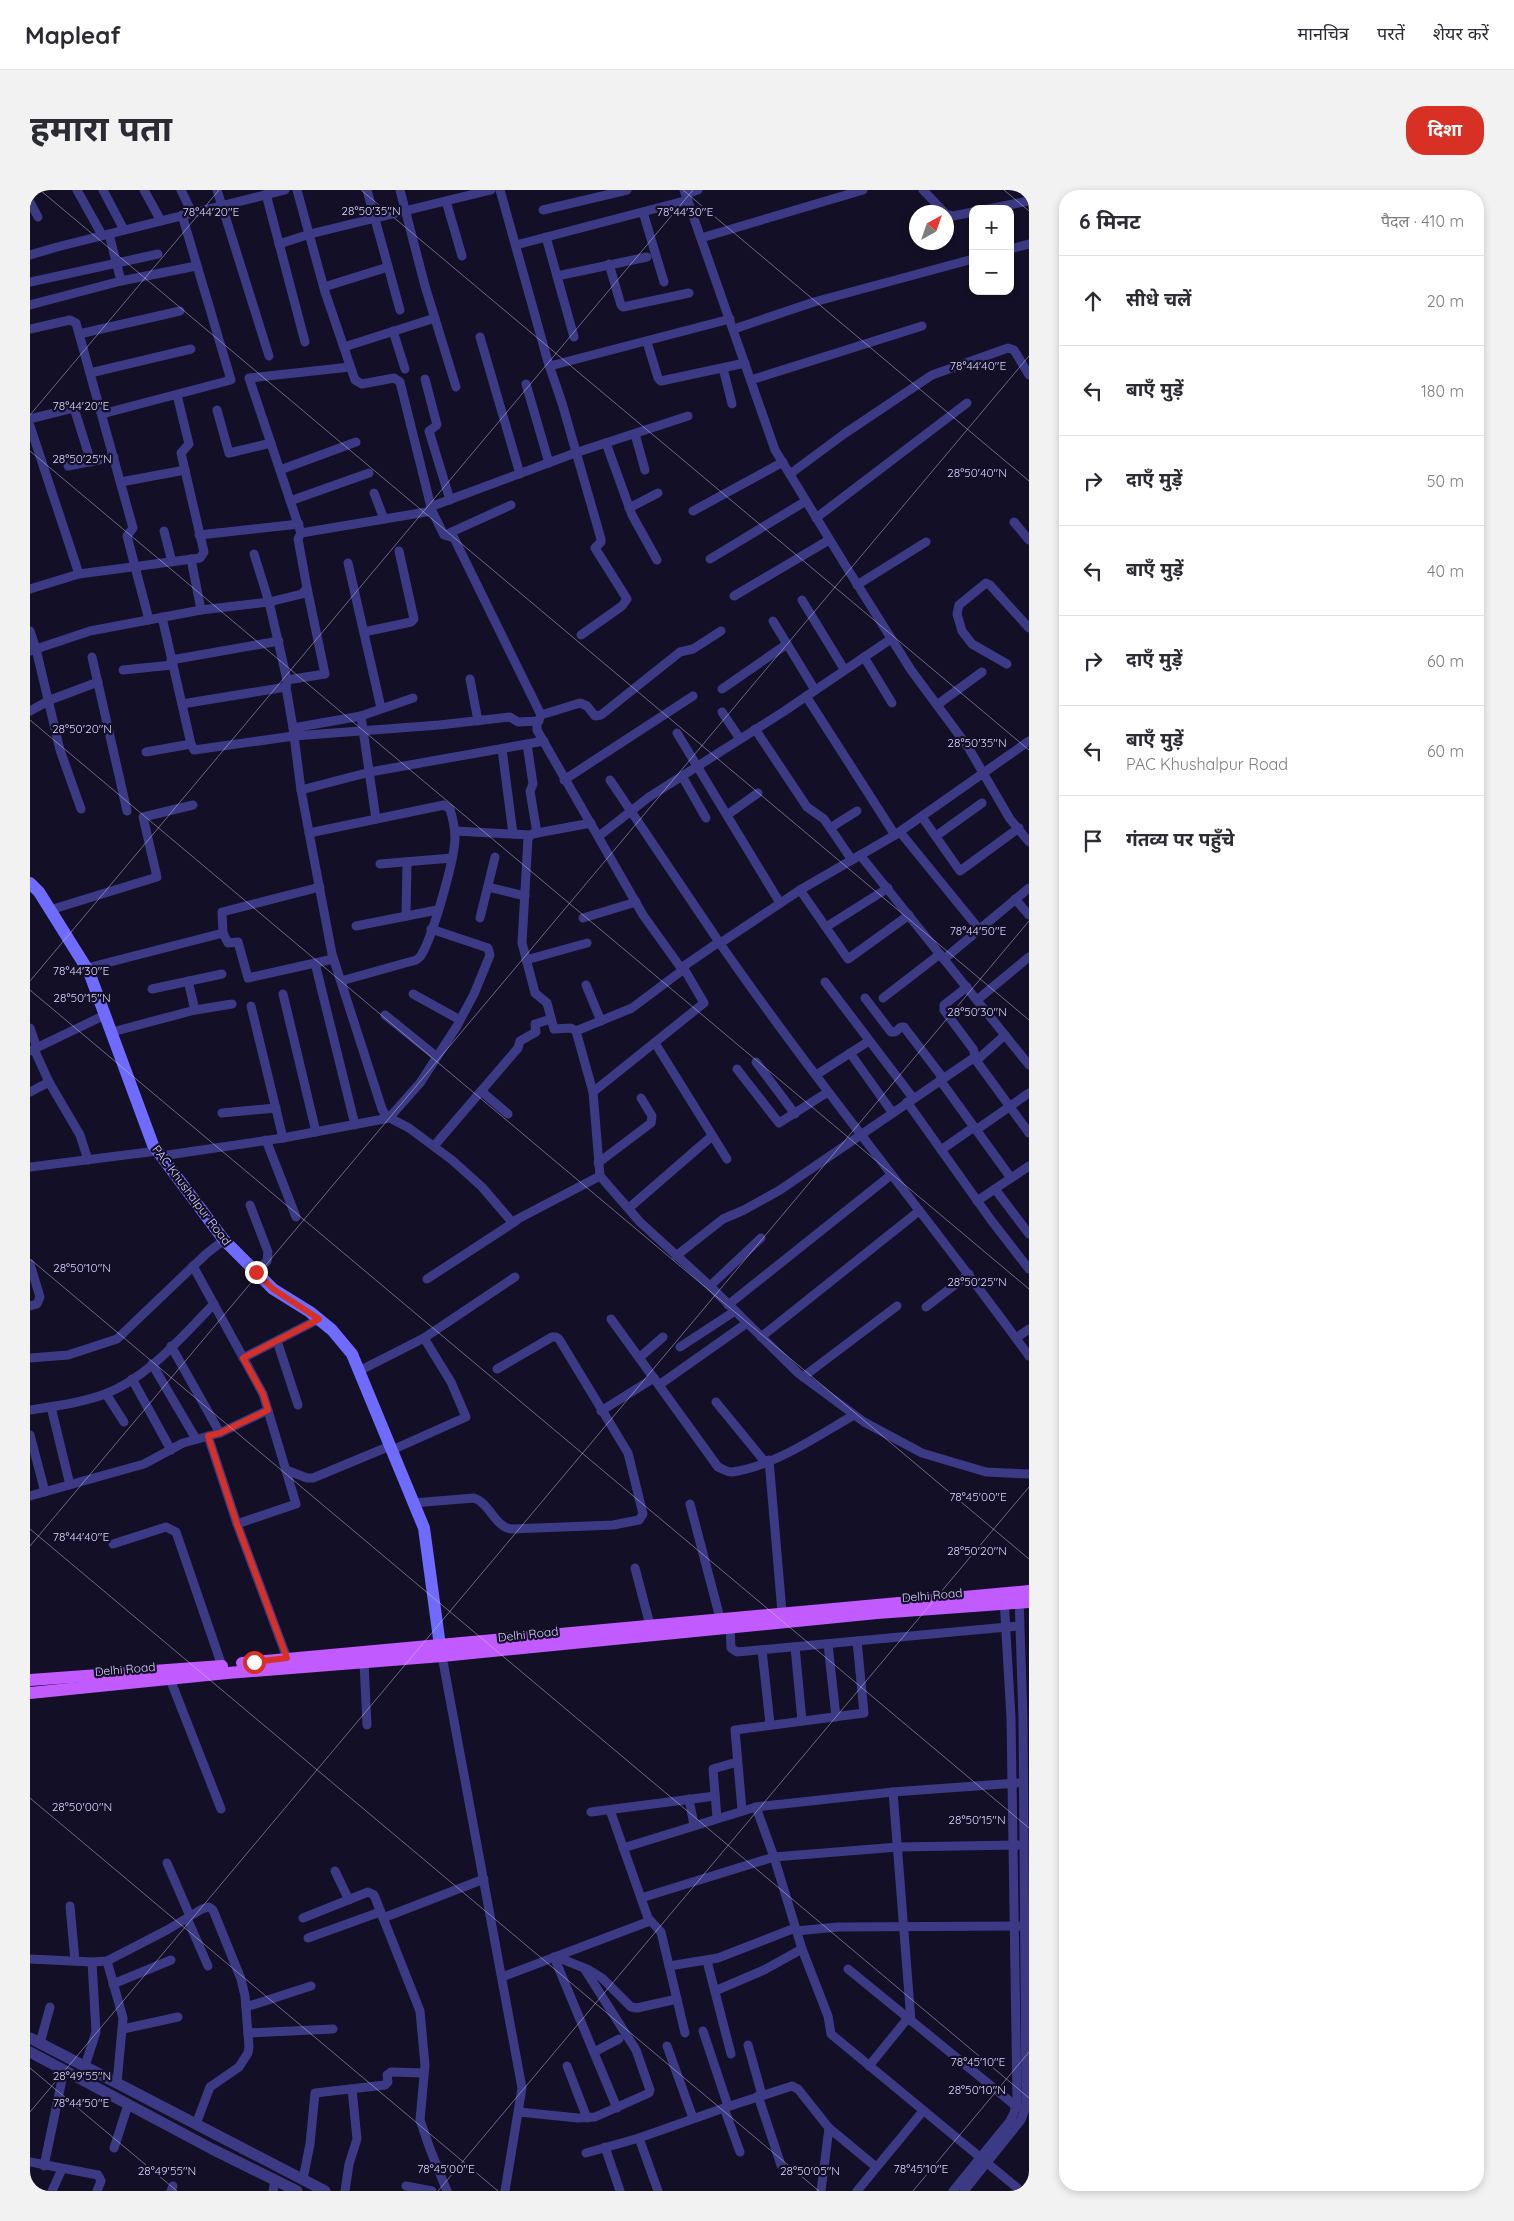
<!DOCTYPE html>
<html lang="hi">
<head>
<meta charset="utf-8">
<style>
	body { margin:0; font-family:Quicksand,"Noto Sans Devanagari",sans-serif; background:#f2f2f3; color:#2b2b33 }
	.controls { position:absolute; right:15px; top:15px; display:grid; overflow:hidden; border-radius:10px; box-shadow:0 2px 8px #0003 }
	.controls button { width:45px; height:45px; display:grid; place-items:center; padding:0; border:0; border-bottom:1px solid #e1e1e2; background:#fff; color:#2b2b33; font:25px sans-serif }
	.compass { position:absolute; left:879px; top:15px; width:45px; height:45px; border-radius:50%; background:#fff; box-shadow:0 2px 8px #0003; rotate:40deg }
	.stop { position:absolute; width:15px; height:15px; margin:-11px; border:4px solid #d93025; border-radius:50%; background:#fff }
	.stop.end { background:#d93025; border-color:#fff; box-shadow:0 1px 5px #0008 }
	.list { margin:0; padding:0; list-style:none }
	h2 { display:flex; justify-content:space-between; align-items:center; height:65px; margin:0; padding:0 20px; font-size:21px }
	h2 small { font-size:16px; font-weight:400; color:#7c7c81 }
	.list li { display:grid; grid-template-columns:32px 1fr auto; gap:15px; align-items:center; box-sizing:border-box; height:90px; padding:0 20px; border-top:1px solid #e1e1e2 }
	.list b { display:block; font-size:19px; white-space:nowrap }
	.list p { margin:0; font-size:16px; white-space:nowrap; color:#7c7c81 }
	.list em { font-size:16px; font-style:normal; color:#7c7c81 }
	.icon { flex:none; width:28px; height:28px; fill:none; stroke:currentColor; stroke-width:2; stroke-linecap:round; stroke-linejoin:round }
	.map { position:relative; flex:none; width:999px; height:2001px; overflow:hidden; border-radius:20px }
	header { display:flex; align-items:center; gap:30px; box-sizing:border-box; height:70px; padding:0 25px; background:#fff; border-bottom:1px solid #e1e1e2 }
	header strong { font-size:24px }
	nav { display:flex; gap:28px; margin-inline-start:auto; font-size:18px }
	.intro { display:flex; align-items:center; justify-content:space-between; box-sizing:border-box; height:120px; padding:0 30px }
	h1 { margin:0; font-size:35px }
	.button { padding:12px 22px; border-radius:20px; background:#d93025; color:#fff; font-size:18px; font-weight:700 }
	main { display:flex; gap:30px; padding:0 30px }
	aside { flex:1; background:#fff; border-radius:20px; box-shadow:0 2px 8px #0003 }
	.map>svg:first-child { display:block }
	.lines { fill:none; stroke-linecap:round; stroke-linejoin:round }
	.minor { stroke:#3d3a85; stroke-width:9 }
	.tertiary { stroke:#3d3a85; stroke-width:11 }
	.secondary { stroke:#6f6bff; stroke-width:12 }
	.primary { stroke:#c25bff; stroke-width:12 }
	.route { stroke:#d93025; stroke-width:6 }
	.ticks { fill:none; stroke:#d9d4ff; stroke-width:1; stroke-opacity:0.45 }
	.labels { text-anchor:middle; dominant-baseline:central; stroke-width:4.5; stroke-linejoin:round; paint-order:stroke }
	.street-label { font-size:12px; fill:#d9d4ff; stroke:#130f26 }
	.ticks-label { font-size:12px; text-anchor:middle; fill:#d9d4ff; stroke:#130f26; stroke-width:4.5; stroke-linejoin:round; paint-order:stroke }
</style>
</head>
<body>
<header>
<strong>Mapleaf</strong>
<nav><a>मानचित्र</a><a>परतें</a><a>शेयर करें</a></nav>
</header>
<div class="intro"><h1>हमारा पता</h1><a class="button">दिशा</a></div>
<main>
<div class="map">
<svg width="999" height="2001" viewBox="0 0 999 2001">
	<rect width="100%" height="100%" fill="#130f26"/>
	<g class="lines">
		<g class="minor">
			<polyline points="47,0 72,45"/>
			<polyline points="73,0 94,40"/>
			<polyline points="114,0 131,31"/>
			<polyline points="151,0 162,23"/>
			<polyline points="187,0 239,166"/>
			<path d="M267 0 295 102 325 190 332 194 364 188 370 192 402 321 414 345 424 348 511 525 507 534V540L613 725 651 778 689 752C787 894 898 1027 999 1166"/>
			<polyline points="337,0 370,120"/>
			<polyline points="370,0 395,96 426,197"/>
			<polyline points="470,0 518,172 532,213 571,349 571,352 565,358 597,409 592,416 551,445"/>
			<polyline points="654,0 745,260 817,378 881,480 938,557 980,629 999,652"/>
			<polyline points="893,0 914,22"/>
			<polyline points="236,4 275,152"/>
			<polyline points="656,4 668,0"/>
			<polyline points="416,11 432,66"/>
			<polyline points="0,12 8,27"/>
			<polyline points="958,19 999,11"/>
			<polyline points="513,20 597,0"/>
			<polyline points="613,22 634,92"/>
			<polyline points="916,24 923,26 943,22"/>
			<polyline points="79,44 91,91"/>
			<polyline points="516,47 544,147"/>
			<polyline points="671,48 833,0"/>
			<polyline points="249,54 280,44 461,0"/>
			<polyline points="486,55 658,10"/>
			<polyline points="980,59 999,54"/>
			<polyline points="0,65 27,57 255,0"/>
			<polyline points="579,74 591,115 593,117 659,103"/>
			<polyline points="527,86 617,67"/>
			<polyline points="0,92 128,64"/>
			<polyline points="294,97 358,77"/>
			<polyline points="0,115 91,91 166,76"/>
			<polyline points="0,139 40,130 46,133 103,338 97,346 119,430"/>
			<polyline points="704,139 784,112 943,69"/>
			<polyline points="363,141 375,179"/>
			<polyline points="49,144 150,121"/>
			<polyline points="450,147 490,284"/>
			<polyline points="617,152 628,188 631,191 715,173"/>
			<polyline points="314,157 405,128"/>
			<polyline points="520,176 700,129"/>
			<polyline points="693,178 702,214"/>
			<polyline points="60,183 161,159"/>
			<polyline points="395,189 407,235 399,241 420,310"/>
			<polyline points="721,190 892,136"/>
			<polyline points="496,194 519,273"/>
			<polyline points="187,220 199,263 241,253"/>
			<polyline points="72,224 201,190 152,25"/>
			<polyline points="0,229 44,218 61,272"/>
			<polyline points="0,236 49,384"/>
			<polyline points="605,244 615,280"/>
			<polyline points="576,253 602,325 627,370"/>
			<polyline points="38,276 84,267"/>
			<polyline points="250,280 326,252"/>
			<polyline points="760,284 814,244 902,185 978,158 984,160 999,185"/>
			<polyline points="91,292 155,280"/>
			<polyline points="344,303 354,329"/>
			<polyline points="260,311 339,283"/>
			<polyline points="400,317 545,263 658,226"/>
			<polyline points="599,318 628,303"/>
			<polyline points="402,321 271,343 268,349 277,398 272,404 239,412 257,490 256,497 263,538 271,600 302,764 352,919 356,926 379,938 422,970 452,997 482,1032 570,986"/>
			<polyline points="663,321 753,272"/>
			<polyline points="786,328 937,213"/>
			<polyline points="984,332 999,350"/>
			<polyline points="134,341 142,372"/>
			<polyline points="271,343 219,188 320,177"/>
			<polyline points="169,345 269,334"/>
			<polyline points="415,345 481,315"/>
			<polyline points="161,369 171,420"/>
			<polyline points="680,369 776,311"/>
			<polyline points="318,373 351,518"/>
			<polyline points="827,395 896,352"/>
			<polyline points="0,399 49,384 170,368 174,362 151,263 159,254 147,205"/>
			<polyline points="704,406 799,350"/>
			<polyline points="772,410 814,479"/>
			<polyline points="132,427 161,554 164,560 264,546 409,535 480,527 488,532 509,531"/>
			<polyline points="743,431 785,500"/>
			<polyline points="0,441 6,459 0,461"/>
			<polyline points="334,442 381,432 384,429 369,361"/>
			<polyline points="62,467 97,621"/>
			<polyline points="834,467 862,513"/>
			<polyline points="141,470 249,451"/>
			<polyline points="977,474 942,454 932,441 927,424 929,415 956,393 960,395 999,438"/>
			<polyline points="93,480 142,475"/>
			<polyline points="440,489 448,531"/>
			<polyline points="257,490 295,484 277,398"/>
			<polyline points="692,499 757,454"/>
			<polyline points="776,506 865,645"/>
			<polyline points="152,514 256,497"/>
			<polyline points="907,515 952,482"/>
			<polyline points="0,521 20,510 68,492"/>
			<polyline points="692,522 710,549"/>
			<polyline points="511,525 550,513 557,516 565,526 571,525 650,462 663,459 691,441"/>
			<polyline points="331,526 346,629"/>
			<polyline points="263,538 331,526 383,508"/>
			<polyline points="725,539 777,617 794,629 822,670"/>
			<polyline points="647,543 750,713"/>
			<polyline points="497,554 503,594 500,601 507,643"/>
			<polyline points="472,559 483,644"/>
			<polyline points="116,562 161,554"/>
			<polyline points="652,586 676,628"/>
			<polyline points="534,590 663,506"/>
			<polyline points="580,590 689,752"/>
			<polyline points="271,600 340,582 514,551"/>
			<polyline points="51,619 30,560 6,459 60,441 171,420 239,412 224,364"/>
			<polyline points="697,625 728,603"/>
			<polyline points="892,627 930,681 989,638"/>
			<polyline points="561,633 502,644 498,648 492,753 505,803 517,813 524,839 541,838 546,841 563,902 570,986 610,1032 680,1096 768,1183 834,1232 892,1263 956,1282 999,1284"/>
			<polyline points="800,638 827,621"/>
			<polyline points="425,641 500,645"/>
			<polyline points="870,642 949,739"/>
			<path d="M279 643 414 615 420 619C423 629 425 639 425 649 424 671 402 750 390 767L386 770 311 791"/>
			<polyline points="569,646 619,607 753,522 861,449"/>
			<polyline points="906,646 952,613"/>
			<polyline points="830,665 999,875"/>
			<polyline points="350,674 422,668"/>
			<polyline points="290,697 192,722 193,743 198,753 208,752 218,788 303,769"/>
			<polyline points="458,697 495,706"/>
			<polyline points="770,700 818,769 879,725"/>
			<polyline points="985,709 999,725"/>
			<polyline points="20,720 127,687 113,627 163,615"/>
			<polyline points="376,726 377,672"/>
			<polyline points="450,728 465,667"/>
			<polyline points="553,728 606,712"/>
			<polyline points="326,736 407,720"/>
			<polyline points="796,737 858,698"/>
			<polyline points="689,754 770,700 865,645 999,551"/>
			<polyline points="914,769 999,698"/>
			<polyline points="496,770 557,753"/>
			<polyline points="285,773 325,935"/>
			<polyline points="57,778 193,743"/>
			<polyline points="158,791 165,820"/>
			<polyline points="795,792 883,908"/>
			<polyline points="556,795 571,831"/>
			<polyline points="937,797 914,815 914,820 943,859 948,873 999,943"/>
			<polyline points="122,799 192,784"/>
			<polyline points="253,804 286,942"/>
			<polyline points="383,804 430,830"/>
			<polyline points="835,808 861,842 865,842 871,837 874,837 913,888"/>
			<polyline points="853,808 910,764"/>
			<polyline points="947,810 999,767"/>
			<polyline points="221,816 253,948"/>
			<polyline points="355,825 407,867"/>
			<polyline points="0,838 7,858"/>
			<polyline points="546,841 602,818 654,779"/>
			<polyline points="82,842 165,820 202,814"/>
			<polyline points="625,853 697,969"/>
			<polyline points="4,859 19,892 50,945 58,970"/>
			<polyline points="0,861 75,825"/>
			<polyline points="820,863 862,922"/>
			<polyline points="946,871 975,845"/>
			<polyline points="726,872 765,924"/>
			<polyline points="707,879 749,933 798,902"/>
			<polyline points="786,885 839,851"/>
			<polyline points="910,890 981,988"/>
			<polyline points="451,901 478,924"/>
			<polyline points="0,902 19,892"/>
			<polyline points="563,902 674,813 653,777"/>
			<polyline points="877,912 961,1030 999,1079"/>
			<polyline points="192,923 246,918"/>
			<polyline points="946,940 999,903"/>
			<polyline points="236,950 266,1027"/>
			<polyline points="404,956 488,858 490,851 506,842 505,834 521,829"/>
			<polyline points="911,960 944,937"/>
			<polyline points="131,966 253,948 359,928 390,893 427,836 444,804 460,765 458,758 401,739"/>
			<polyline points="568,973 621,933 622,926 611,908"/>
			<polyline points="0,977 127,961"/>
			<polyline points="965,999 999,1044"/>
			<polyline points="947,1011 999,976"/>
			<polyline points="220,1015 238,1062 237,1071 226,1082"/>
			<polyline points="599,1018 682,946"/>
			<polyline points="646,1066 693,1029 714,1020 750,1000 945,867"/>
			<polyline points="0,1074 10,1107 7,1114 0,1116"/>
			<polyline points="163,1076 233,1204 266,1314 207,1334"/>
			<polyline points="397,1089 486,1031"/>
			<polyline points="680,1096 731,1048"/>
			<polyline points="698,1115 861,985"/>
			<polyline points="896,1117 939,1084"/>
			<path d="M581 1129 688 1277C693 1279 697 1282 702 1282 743 1277 789 1245 824 1225"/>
			<polyline points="731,1147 889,1021"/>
			<polyline points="986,1148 999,1139"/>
			<polyline points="247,1151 268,1215"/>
			<polyline points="141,1156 190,1243"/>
			<polyline points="650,1157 705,1121"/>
			<polyline points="0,1168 38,1165 87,1149 176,1064 194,1050"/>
			<polyline points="213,1168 289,1129"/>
			<polyline points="609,1168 633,1147"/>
			<polyline points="122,1174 166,1249"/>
			<polyline points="329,1181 394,1148 485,1087"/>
			<polyline points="773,1187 867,1116"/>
			<polyline points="102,1189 141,1260"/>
			<polyline points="629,1195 717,1133"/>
			<polyline points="76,1204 94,1232"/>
			<polyline points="686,1212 735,1272"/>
			<polyline points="21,1217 40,1295"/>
			<path d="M0 1220C25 1216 51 1213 75 1204 119 1187 152 1146 184 1114"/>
			<polyline points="571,1221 624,1188"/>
			<polyline points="0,1245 15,1302"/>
			<polyline points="178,1246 207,1334 257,1468"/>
			<polyline points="362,1260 436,1227 421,1192 394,1148"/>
			<polyline points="739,1270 752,1422"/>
			<polyline points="256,1280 277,1288 283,1288 360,1256"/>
			<polyline points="0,1306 114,1274 153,1253 190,1243 238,1220"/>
			<path d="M383 1313 444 1308C460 1313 465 1338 482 1339L583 1335 609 1330 613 1324 598 1263 529 1149 526 1147H522L467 1179"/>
			<polyline points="660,1314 690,1428"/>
			<polyline points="83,1354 136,1337 146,1342 192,1476"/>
			<polyline points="605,1378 620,1435"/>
			<polyline points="700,1438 701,1458 707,1462 989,1436"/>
			<polyline points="798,1454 806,1527"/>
			<polyline points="765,1457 772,1531"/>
			<polyline points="732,1460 740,1534"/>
			<polyline points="412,1466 492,1898 475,2001"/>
			<polyline points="334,1472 337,1535"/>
			<polyline points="140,1489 191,1619"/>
			<polyline points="863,1602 881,1831"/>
			<polyline points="659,1609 664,1635"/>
			<polyline points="726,1617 744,1667 772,1759 798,1826 801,1844 991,2001"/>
			<polyline points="580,1620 618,1728 631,1742 655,1843"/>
			<polyline points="712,1620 705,1540 834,1523 827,1451"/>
			<polyline points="561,1622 685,1606"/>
			<polyline points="687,1628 683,1579 707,1572"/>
			<polyline points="593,1658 726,1617 863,1602 987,1593"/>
			<polyline points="137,1673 160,1726"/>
			<polyline points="305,1681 319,1710"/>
			<polyline points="611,1708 744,1667 868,1657 989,1655"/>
			<polyline points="40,1716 45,1771"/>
			<polyline points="157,1728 178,1776"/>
			<polyline points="273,1728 338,1702 344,1705 390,1821 395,1875 390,1930 400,1959 417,2001"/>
			<polyline points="353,1728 454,1689"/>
			<polyline points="766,1741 808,1737 991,1736"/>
			<polyline points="278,1748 350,1722"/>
			<polyline points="524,1767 587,1918"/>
			<polyline points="527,1767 559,1780 572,1788 601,1817 607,1818 647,1809"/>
			<polyline points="0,1769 62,1772 77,1771 137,1740 172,1719 179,1717 183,1720 211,1789 215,1806 219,1857 218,1863 209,1877 180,1897 166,1934"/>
			<polyline points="77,1771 93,1828 87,1893"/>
			<polyline points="677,1771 701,1864"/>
			<polyline points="639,1776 688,1768 765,1738"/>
			<polyline points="818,1779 987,1917 991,1917"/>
			<polyline points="472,1787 620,1731"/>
			<polyline points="83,1794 141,1770"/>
			<polyline points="685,1801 734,1780 772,1759"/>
			<polyline points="216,1817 281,1796"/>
			<polyline points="93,1839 148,1827"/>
			<polyline points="673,1841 698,1916"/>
			<polyline points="218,1843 303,1839"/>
			<polyline points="10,1853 20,1817"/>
			<polyline points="718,1855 732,1905"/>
			<polyline points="637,1856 663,1928"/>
			<polyline points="564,1862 589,1849"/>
			<polyline points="55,1876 66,1842 62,1772"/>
			<polyline points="537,1876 557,1928"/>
			<polyline points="839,1876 878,1828"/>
			<polyline points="728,1906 751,1975"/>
			<polyline points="694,1918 710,1962"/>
			<polyline points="489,1922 548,1928 565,1927 619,1903 620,1900 606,1860 554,1778"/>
			<polyline points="609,1948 628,2001"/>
			<polyline points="575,1957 590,2001"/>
			<polyline points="84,1958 98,1915"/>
			<polyline points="556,1963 609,1948 694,1918 762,1896 768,1899 799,1938 846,1977"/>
			<polyline points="0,1972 68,1985 71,1991 67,2001"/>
			<polyline points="14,1976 34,1880"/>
			<polyline points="273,1989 280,1954 285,1903 355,1895 358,1892 357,1885 361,1882 394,1883"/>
			<polyline points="376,1996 402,2001"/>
			<polyline points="22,2001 32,1979"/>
			<polyline points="141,2001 143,1996"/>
			<polyline points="243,2001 245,1990"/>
			<polyline points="315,2001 319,1974 327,1949 322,1899"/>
			<polyline points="791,2001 799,1938"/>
			<polyline points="827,2001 893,1921"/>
			<polyline points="923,2001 980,1931 984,1923 987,1910 981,1528 974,1408"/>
			<polyline points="934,2001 991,1930 996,1917 993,1528 989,1407"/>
		</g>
		<g class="tertiary">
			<polyline points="0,1848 295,2001"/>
			<polyline points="0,1862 182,1959 267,2001"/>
		</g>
		<polyline class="secondary" points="0,693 9,702 59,782 123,955 194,1050 243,1099 280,1122 302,1140 322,1164 394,1338 410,1456"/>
		<g class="primary">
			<polyline points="212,1473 999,1401"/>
			<polyline points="0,1490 192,1476"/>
			<polyline points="0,1503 197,1483 412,1466 847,1423 999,1412"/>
		</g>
	</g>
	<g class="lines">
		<polyline class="route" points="224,1472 257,1468 207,1334 178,1246 190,1243 238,1220 233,1204 213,1168 289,1129 243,1099 226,1082"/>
	</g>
	<path class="ticks" d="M10 0 999 830M331 0 999 560M653 0 999 291M974 0 999 21M0 225 189 0M0 261 999 1099M0 530 999 1369M0 791 663 0M0 800 999 1638M0 1069 999 1908M0 1339 789 2001M0 1356 999 166M0 1608 468 2001M0 1878 147 2001M0 1922 999 731M408 2001 999 1297M883 2001 999 1862"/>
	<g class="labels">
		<g class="street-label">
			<text transform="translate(162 1005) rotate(53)">PAC Khushalpur Road</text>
			<text transform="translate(902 1405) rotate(-5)">Delhi Road</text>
			<text transform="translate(498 1444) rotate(-6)">Delhi Road</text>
			<text transform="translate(95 1479) rotate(-5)">Delhi Road</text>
		</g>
	</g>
	<g class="ticks-label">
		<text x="341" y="25">28°50'35"N</text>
		<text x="181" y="26">78°44'20"E</text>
		<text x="655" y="26">78°44'30"E</text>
		<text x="948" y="180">78°44'40"E</text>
		<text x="51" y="220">78°44'20"E</text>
		<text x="52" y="273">28°50'25"N</text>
		<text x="947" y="287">28°50'40"N</text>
		<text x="52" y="543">28°50'20"N</text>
		<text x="947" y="557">28°50'35"N</text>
		<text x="948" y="745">78°44'50"E</text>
		<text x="51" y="785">78°44'30"E</text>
		<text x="52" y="812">28°50'15"N</text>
		<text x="947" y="826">28°50'30"N</text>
		<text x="52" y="1082">28°50'10"N</text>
		<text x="947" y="1096">28°50'25"N</text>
		<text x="948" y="1311">78°45'00"E</text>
		<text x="51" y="1351">78°44'40"E</text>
		<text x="947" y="1365">28°50'20"N</text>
		<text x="52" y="1621">28°50'00"N</text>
		<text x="947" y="1634">28°50'15"N</text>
		<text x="948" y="1876">78°45'10"E</text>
		<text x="52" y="1890">28°49'55"N</text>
		<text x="947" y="1904">28°50'10"N</text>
		<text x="51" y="1917">78°44'50"E</text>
		<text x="416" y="1983">78°45'00"E</text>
		<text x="891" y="1983">78°45'10"E</text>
		<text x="137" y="1985">28°49'55"N</text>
		<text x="780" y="1985">28°50'05"N</text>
	</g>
</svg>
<div class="controls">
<button>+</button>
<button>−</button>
</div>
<svg class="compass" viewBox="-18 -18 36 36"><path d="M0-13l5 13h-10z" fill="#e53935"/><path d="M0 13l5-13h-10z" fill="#7c7c81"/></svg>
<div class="stop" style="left:224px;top:1472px"></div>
<div class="stop end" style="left:226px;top:1082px"></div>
</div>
<aside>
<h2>6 मिनट<small>पैदल · 410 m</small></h2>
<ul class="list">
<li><svg class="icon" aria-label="ahead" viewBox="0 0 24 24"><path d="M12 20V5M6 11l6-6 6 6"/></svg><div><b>सीधे चलें</b></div><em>20 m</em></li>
<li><svg class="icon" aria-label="left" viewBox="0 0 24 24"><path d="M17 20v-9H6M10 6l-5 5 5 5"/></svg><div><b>बाएँ मुड़ें</b></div><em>180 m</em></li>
<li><svg class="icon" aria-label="right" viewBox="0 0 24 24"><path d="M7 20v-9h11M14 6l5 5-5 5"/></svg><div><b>दाएँ मुड़ें</b></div><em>50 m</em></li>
<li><svg class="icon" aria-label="left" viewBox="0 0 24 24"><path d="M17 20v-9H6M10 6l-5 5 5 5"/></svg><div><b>बाएँ मुड़ें</b></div><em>40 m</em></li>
<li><svg class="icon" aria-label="right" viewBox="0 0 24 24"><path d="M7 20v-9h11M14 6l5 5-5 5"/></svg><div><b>दाएँ मुड़ें</b></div><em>60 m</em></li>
<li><svg class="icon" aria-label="left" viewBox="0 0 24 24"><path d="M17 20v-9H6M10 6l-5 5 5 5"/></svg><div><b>बाएँ मुड़ें</b><p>PAC Khushalpur Road</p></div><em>60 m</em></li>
<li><svg class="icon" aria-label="arrive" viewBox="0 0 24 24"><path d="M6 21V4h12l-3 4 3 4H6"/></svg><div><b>गंतव्य पर पहुँचे</b></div></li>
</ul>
</aside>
</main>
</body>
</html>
